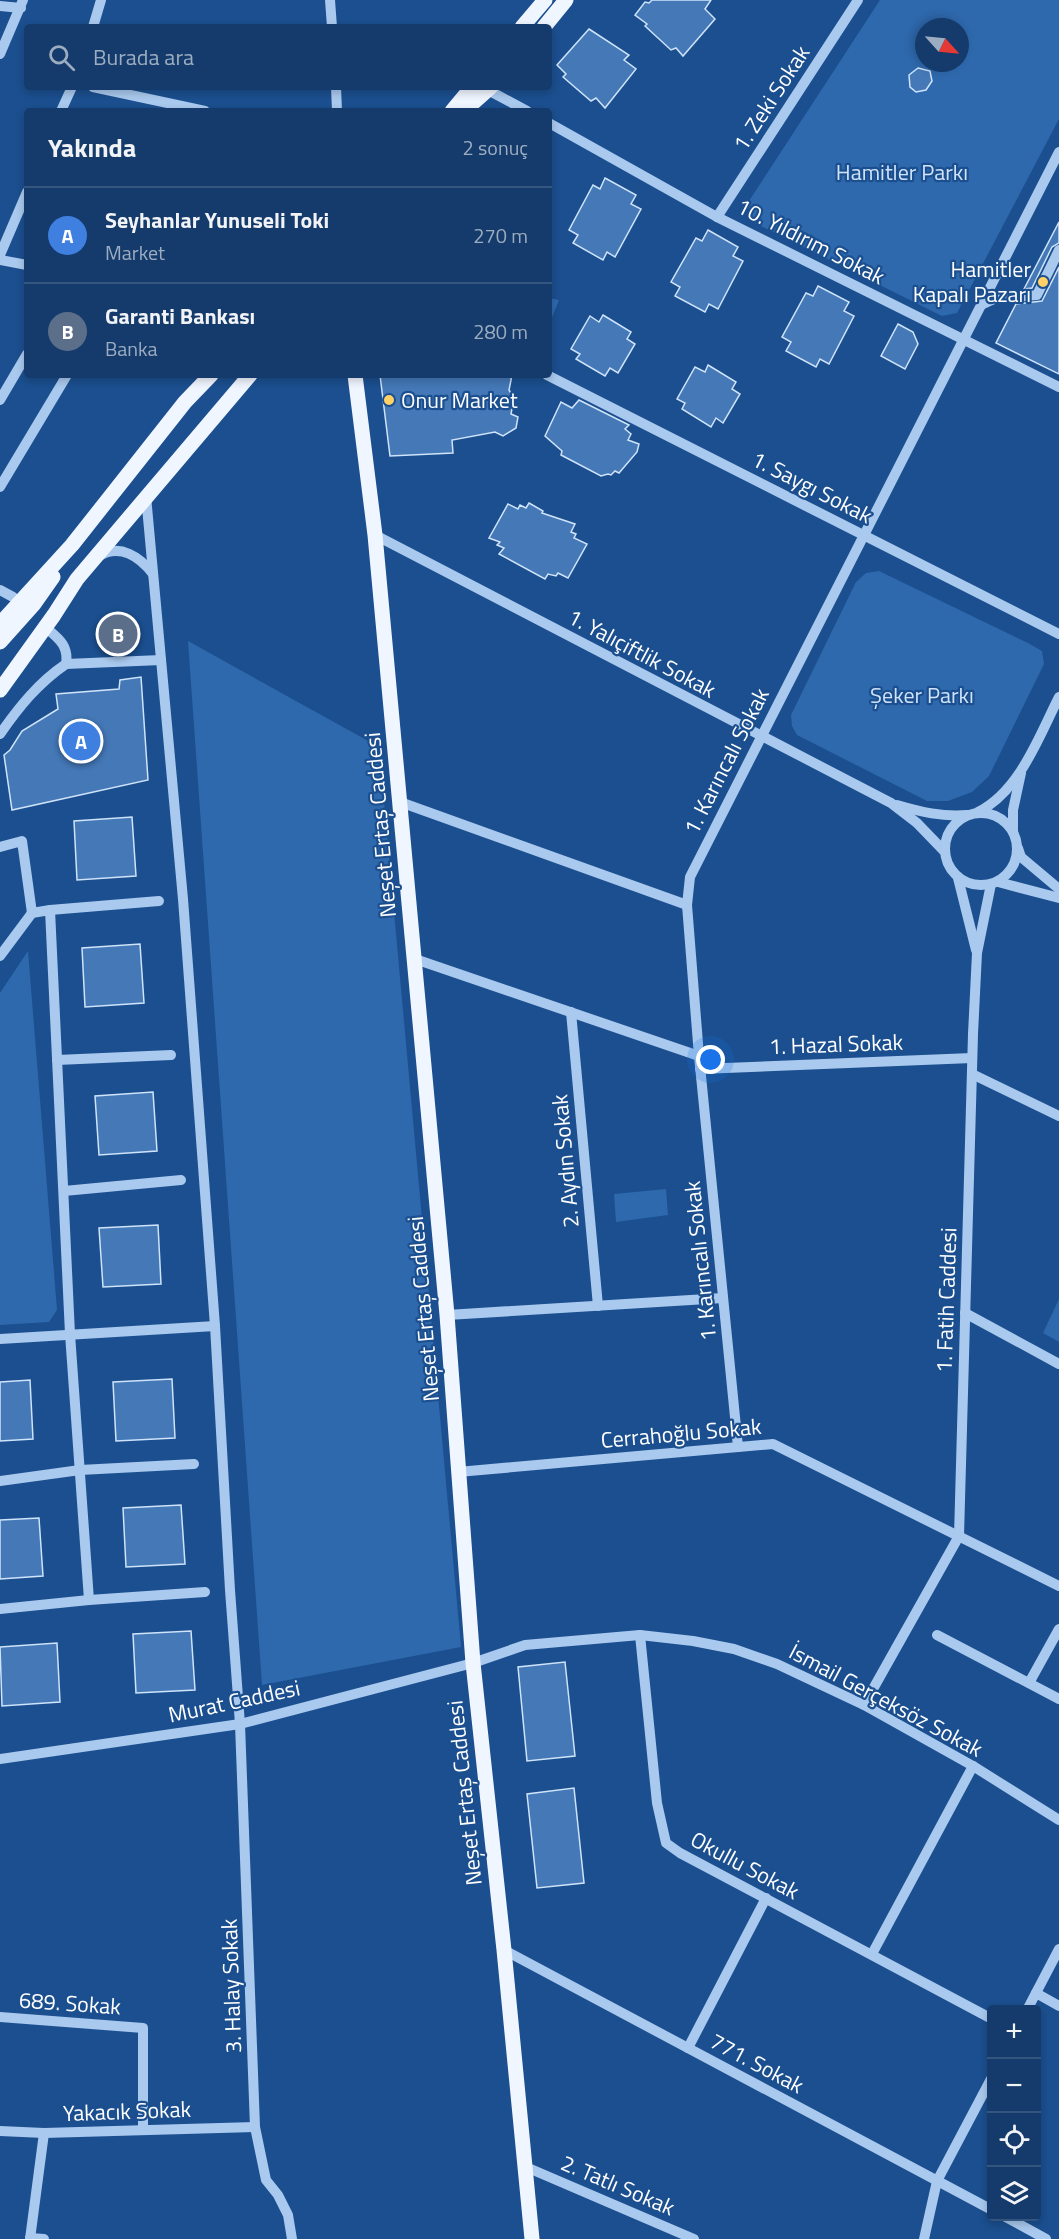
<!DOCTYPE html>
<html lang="tr">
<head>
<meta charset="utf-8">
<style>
	body { margin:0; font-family:"Titillium Web",sans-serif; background:#1d4271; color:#f1f3f6 }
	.controls { position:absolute; right:18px; bottom:18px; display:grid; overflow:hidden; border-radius:6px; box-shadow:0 3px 9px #0003 }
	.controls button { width:54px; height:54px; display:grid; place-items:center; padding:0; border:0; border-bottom:2px solid #33557e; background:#143b6b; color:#f1f3f6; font:30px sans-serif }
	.compass { position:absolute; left:915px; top:18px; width:54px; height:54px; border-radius:50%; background:#143b6b; box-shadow:0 3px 9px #0003; rotate:117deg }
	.you { position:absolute; left:711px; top:1060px; width:21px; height:21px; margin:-15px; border:4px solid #fff; border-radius:50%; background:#1a73e8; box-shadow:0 0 0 9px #1a73e833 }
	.badge { display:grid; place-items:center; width:39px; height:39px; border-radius:50%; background:#ffd166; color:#fff; font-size:20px; font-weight:700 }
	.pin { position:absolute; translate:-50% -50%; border:3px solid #fff; box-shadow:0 2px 6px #0006 }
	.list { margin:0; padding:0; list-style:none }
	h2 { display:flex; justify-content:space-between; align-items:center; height:78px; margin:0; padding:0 24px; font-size:26px }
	h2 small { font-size:20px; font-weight:400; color:#9dadc1 }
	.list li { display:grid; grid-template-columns:39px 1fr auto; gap:18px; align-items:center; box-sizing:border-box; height:96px; padding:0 24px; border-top:2px solid #33557e }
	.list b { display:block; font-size:22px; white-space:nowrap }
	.list p { margin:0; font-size:20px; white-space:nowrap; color:#9dadc1 }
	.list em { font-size:20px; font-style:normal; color:#9dadc1 }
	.icon { flex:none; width:33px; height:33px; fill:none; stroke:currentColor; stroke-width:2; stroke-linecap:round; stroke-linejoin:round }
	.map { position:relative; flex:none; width:1059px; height:2239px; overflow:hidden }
	.search { position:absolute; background:#143b6b; box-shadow:0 3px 9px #0003; left:24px; top:24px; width:528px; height:66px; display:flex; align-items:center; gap:15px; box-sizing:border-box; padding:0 21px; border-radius:6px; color:#9dadc1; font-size:22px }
	.panel { position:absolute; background:#143b6b; box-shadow:0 3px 9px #0003; left:24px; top:108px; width:528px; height:270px; border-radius:6px }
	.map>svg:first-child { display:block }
	.green { fill:#2e69ad; fill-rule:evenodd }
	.building { fill:#4478b7; stroke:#cfe3fa; stroke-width:1.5 }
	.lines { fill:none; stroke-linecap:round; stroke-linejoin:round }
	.minor { stroke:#a9c9ee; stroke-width:10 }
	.major { stroke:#f0f6ff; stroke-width:15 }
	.poi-dot { fill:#ffd166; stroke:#1b4f8f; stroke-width:2 }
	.labels { text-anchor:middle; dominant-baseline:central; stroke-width:4.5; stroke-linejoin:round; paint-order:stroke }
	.street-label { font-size:22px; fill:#fff; stroke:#1b4f8f }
	.park-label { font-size:22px; fill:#cfe3fa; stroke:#1b4f8f }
	.poi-label { font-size:22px; fill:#fff; stroke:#1b4f8f; text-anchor:end }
</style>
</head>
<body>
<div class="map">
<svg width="1059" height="2239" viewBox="0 0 1059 2239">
	<rect width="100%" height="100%" fill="#1b4f8f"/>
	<g class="green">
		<path d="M880 0H1059V119L957 313 942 316 751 221 747 204ZM924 27H960V63H924Z"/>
		<polygon points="549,298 559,300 551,320 549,320"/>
		<polygon points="879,571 1028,643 1042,651 1044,664 989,776 972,792 948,801 927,801 797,735 792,726 791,715 856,582 866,573"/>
		<polygon points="188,641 379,747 461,1647 262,1685"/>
		<polygon points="28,951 57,1310 49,1322 0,1325 0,993"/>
		<polygon points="666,1189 668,1215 616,1222 614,1194"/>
		<polygon points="1059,1299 1059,1342 1043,1333"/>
	</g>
	<g class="building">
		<polygon points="652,0 711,0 705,9 715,19 683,56 676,48 671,50 645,26 647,24 635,15 645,2 649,3"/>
		<polygon points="589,29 629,55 624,60 636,69 605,108 596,98 591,101 563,77 566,74 557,65"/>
		<polygon points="918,68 930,71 932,81 926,90 916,92 910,87 909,75"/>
		<polygon points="605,178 636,195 631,204 641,209 615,257 607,252 603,260 573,243 578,235 569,230 593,185 600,189"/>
		<polygon points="1059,222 1059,243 1052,247 1032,288 1024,289"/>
		<polygon points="708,230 738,247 733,256 743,261 718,309 709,304 705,312 675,296 680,287 671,282 696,238 702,241"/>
		<polygon points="1059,267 1059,374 996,343 1016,304 1042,301"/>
		<polygon points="818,286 849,302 844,311 854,316 829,364 820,359 816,367 786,351 791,342 782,337 806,293 813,296"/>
		<polygon points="603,315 631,332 627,339 635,344 618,373 610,368 605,376 576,359 580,354 571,349 590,316 599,322"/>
		<polygon points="898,324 913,332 918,344 905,369 881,356"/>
		<polygon points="708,365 736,382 732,389 740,394 723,423 716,418 711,427 682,409 685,403 677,399 695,367 705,372"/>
		<polygon points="380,375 512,375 509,390 514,398 511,414 518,417 516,428 503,436 495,432 452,440 453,453 390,456"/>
		<polygon points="579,400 629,425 625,429 631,434 628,440 639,444 637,452 619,473 615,471 611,475 608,474 601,476 561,455 562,451 545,436 561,402 572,408"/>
		<polygon points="529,503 543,511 542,513 575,524 571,532 576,534 574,538 587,544 568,578 558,573 556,576 548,574 545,579 499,554 504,548 497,545 500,542 489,538 508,504 518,509 520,505 526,508"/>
		<polygon points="141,677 148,780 12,810 4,755 10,750 22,731 58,709 56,694 119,689 120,680"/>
		<polygon points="132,817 136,876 77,880 74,821"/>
		<polygon points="140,944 144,1003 85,1007 82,948"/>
		<polygon points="153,1092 157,1151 99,1155 95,1096"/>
		<polygon points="158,1225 161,1284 103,1287 99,1228"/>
		<polygon points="172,1379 175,1438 116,1441 113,1382"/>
		<polygon points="30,1380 33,1439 0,1441 0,1382"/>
		<polygon points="181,1505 185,1564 126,1567 123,1508"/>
		<polygon points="39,1518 43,1576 0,1579 0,1520"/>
		<polygon points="191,1631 195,1690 136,1693 133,1634"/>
		<polygon points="57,1643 60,1702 2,1706 0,1647"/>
		<polygon points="565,1662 575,1756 527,1761 518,1667"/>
		<polygon points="574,1788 584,1883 537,1888 527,1794"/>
	</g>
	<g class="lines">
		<g class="minor">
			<polyline points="330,0 332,27"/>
			<polyline points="0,6 21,8"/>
			<polyline points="93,27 101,0"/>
			<polyline points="0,54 23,0"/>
			<polyline points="93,87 205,111"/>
			<polyline points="336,87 337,111"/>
			<polyline points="488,90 527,111"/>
			<polyline points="61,111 72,87"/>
			<polyline points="549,123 717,217 1059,387"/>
			<polyline points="717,217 858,0"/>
			<polyline points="0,255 27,192"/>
			<polyline points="0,260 27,265"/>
			<polyline points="981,305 994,299 1037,295 1059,250"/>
			<polyline points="547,375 1059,634"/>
			<polyline points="0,400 27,354"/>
			<polyline points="0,487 67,375"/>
			<polyline points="146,496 183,899 215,1326 230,1590 240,1724 255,2127 266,2180 278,2195 288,2215 292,2239"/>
			<polyline points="375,535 891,803 917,823 944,851"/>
			<path d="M99 556C120 543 140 557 153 574"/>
			<polyline points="0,590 13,597"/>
			<polyline points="66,664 161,660"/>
			<path d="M0 734C19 707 38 683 66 664 69 645 58 638 45 627"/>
			<polyline points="400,802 687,905"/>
			<path d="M897 805C921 812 942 817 967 815"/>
			<path d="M978 812C1020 791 1039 736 1059 697"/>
			<circle cx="981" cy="849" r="36"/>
			<polyline points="1013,831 1013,810 1021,773"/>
			<polyline points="0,847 22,841 32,913"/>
			<polyline points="1018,848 1021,857 1059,889"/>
			<polyline points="958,878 976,950"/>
			<polyline points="998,882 1059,898"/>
			<polyline points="50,910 159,901"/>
			<polyline points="0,956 32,913 50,910 70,1334 89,1600"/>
			<polyline points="415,959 699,1056"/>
			<polyline points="571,1012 598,1306"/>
			<polyline points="57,1060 171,1055"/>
			<polyline points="700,1069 972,1058"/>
			<polyline points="972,1074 1059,1116"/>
			<polyline points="64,1191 181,1180"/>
			<polyline points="965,1313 1059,1364"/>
			<polyline points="447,1315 723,1298"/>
			<polyline points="0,1339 215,1326"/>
			<polyline points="738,1447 699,1056 687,905 690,877 1059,152"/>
			<polyline points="458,1472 773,1444 1059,1586"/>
			<polyline points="0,1481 80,1470 194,1464"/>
			<polyline points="0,1609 89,1600 205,1592"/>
			<polyline points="640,1635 657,1803 666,1843 680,1853 992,2019"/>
			<polyline points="937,1635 1059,1699"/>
			<polyline points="1029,1683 1059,1629"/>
			<polyline points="864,1705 959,1536 973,1034 977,953 991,884"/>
			<polyline points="0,1759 240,1724 473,1663 525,1645 640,1635 693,1641 734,1649 777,1664 864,1705 973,1766 1059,1820"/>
			<polyline points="504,1950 992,2210"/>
			<polyline points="872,1954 973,1766"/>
			<polyline points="1036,1993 1059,2006"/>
			<polyline points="1027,2010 1059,1949"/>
			<polyline points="0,2017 143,2028 143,2130"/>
			<polyline points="688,2048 766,1898"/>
			<polyline points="0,2131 44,2133 255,2127"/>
			<polyline points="526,2167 694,2239"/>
			<polyline points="1004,2216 1046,2239"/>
			<polyline points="30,2238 44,2239"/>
			<polyline points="30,2239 44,2133"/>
			<polyline points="924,2239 937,2181 992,2077"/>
		</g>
		<g class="major">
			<polyline points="522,27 545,0"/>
			<polyline points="544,27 566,0"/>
			<polyline points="452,111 472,87"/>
			<polyline points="464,111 491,87"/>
			<polyline points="355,375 375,535 447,1315 473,1663 504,1950 532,2239"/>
			<polyline points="0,624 72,545 185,402 211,375"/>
			<polyline points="0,642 34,604 53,577"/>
			<polyline points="0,690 54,615 77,579 250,375"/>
		</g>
	</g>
	<g class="poi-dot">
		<circle cx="1043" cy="282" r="6"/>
		<circle cx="389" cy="400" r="6"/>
	</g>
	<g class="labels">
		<g class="street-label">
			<text transform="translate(771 98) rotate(-57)">1. Zeki Sokak</text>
			<text transform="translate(811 241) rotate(27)">10. Yıldırım Sokak</text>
			<text transform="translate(812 487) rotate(27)">1. Saygı Sokak</text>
			<text transform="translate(642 653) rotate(28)">1. Yalıçiftlik Sokak</text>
			<text transform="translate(726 761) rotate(-63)">1. Karıncalı Sokak</text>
			<text transform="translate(380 825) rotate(-95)">Neşet Ertaş Caddesi</text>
			<text transform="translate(836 1044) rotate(-2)">1. Hazal Sokak</text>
			<text transform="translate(565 1161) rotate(-95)">2. Aydın Sokak</text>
			<text transform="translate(700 1261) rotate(-96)">1. Karıncalı Sokak</text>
			<text transform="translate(946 1300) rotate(-88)">1. Fatih Caddesi</text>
			<text transform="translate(423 1309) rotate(-95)">Neşet Ertaş Caddesi</text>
			<text transform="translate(681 1433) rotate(-5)">Cerrahoğlu Sokak</text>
			<text transform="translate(886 1700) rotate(28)">İsmail Gerçeksöz Sokak</text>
			<text transform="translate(234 1701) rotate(-12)">Murat Caddesi</text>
			<text transform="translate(464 1793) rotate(-96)">Neşet Ertaş Caddesi</text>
			<text transform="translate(745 1865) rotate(28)">Okullu Sokak</text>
			<text transform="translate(231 1986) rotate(-92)">3. Halay Sokak</text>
			<text transform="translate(70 2003) rotate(4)">689. Sokak</text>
			<text transform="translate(757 2063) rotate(28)">771. Sokak</text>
			<text transform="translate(127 2111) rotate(-2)">Yakacık Sokak</text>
			<text transform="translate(618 2185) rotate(23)">2. Tatlı Sokak</text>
		</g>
		<g class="park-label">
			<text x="902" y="172">Hamitler Parkı</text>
			<text x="922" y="695">Şeker Parkı</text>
		</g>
		<g class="poi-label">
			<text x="1031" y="269">Hamitler<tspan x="1031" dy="25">Kapalı Pazarı</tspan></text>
			<text x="401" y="400" text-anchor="start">Onur Market</text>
		</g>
	</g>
</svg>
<div class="controls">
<button>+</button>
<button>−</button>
<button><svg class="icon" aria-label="locate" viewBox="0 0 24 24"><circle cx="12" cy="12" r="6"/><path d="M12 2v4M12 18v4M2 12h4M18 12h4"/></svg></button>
<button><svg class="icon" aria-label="layers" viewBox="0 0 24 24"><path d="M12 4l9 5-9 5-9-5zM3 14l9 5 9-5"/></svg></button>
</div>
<svg class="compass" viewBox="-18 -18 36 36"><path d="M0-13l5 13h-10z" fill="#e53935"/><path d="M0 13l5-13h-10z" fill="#9dadc1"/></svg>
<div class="you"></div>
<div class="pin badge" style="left:81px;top:741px;background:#3f7fe0">A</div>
<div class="pin badge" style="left:118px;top:634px;background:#5c6f8a">B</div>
<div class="search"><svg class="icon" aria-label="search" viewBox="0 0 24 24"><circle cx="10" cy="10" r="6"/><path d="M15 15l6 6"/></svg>Burada ara</div>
<section class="panel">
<h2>Yakında<small>2 sonuç</small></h2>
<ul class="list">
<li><span class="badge" style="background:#3f7fe0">A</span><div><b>Seyhanlar Yunuseli Toki</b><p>Market</p></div><em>270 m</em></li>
<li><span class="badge" style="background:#5c6f8a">B</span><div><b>Garanti Bankası</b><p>Banka</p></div><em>280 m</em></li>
</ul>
</section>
</div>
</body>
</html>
